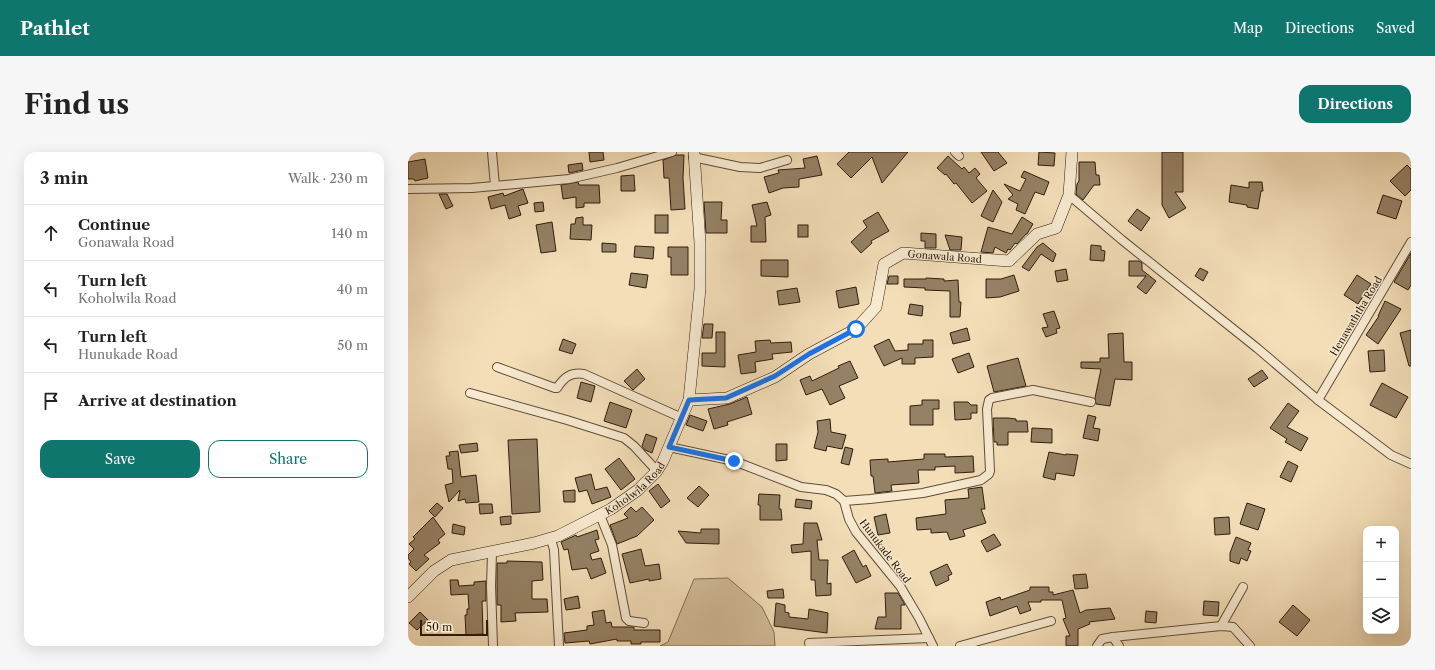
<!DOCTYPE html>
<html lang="en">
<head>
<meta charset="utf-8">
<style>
	body { margin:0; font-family:"Libre Caslon Text",serif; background:#f6f6f6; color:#222 }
	.controls { position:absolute; right:12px; bottom:12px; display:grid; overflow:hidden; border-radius:8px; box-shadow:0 4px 16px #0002 }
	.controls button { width:36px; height:36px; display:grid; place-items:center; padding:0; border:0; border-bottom:1px solid #e0e0e0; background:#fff; color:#222; font:20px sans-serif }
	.scale { position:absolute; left:12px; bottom:10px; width:68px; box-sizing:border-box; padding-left:4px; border:2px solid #301d0c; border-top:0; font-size:11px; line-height:14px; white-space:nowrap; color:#301d0c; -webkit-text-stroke:3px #f7ead1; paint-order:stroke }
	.stop { position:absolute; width:12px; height:12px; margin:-9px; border:3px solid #1a73e8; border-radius:50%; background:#fff }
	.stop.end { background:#1a73e8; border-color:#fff; box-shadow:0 1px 4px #0008 }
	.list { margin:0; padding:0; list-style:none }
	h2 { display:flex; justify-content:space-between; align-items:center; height:52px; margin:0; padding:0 16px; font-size:17px }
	h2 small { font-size:13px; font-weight:400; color:#767676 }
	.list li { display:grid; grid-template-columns:26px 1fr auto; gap:12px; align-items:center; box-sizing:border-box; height:56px; padding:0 16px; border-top:1px solid #e0e0e0 }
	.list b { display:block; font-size:15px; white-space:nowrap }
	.list p { margin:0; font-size:13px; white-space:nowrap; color:#767676 }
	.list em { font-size:13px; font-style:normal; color:#767676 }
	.actions { display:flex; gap:8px; padding:12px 16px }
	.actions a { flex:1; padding:9px 0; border:1px solid #0f766e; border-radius:12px; text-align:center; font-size:14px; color:#0f766e }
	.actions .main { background:#0f766e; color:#fff }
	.icon { flex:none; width:22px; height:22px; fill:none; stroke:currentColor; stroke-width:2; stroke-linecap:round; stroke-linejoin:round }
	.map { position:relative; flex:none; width:1003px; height:494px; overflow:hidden; border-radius:12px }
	header { display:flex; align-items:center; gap:24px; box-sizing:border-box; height:56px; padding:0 20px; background:#0f766e; color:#fff }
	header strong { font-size:19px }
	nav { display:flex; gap:22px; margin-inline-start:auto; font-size:14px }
	.intro { display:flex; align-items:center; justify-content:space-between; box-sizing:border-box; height:96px; padding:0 24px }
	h1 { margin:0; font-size:28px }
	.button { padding:10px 18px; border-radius:12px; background:#0f766e; color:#fff; font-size:14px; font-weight:700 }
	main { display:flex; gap:24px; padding:0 24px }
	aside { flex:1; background:#fff; border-radius:12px; box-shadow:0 4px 16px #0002 }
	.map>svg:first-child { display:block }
	.green { fill:#d2bd9b; stroke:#816d54 }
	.building { fill:#958165; stroke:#301d0c }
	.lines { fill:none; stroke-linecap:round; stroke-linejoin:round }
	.street-casing { stroke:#614d37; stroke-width:10 }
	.secondary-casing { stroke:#301d0c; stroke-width:12 }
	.street { stroke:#f7ead1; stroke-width:8 }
	.secondary { stroke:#f7ead1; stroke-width:11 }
	.route { stroke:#1a73e8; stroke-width:5 }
	.labels { text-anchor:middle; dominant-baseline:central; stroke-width:3; stroke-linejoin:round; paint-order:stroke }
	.street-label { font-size:10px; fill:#301d0c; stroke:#f7ead1 }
</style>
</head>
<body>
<header>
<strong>Pathlet</strong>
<nav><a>Map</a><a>Directions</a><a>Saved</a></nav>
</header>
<div class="intro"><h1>Find us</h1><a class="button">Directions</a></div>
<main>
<aside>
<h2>3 min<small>Walk · 230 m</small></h2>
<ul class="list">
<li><svg class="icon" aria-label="ahead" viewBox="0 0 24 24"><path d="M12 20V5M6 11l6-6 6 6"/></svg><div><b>Continue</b><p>Gonawala Road</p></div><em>140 m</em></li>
<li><svg class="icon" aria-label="left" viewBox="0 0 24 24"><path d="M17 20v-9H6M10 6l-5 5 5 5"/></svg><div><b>Turn left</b><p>Koholwila Road</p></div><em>40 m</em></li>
<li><svg class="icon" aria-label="left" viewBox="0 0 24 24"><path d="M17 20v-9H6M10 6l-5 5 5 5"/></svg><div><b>Turn left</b><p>Hunukade Road</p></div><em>50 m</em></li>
<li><svg class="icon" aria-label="arrive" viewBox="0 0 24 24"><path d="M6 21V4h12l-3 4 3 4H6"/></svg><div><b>Arrive at destination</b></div></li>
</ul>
<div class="actions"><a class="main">Save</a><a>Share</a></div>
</aside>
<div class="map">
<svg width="1003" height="494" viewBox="0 0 1003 494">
	<rect width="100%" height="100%" fill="#f3deb8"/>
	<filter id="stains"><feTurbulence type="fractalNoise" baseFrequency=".005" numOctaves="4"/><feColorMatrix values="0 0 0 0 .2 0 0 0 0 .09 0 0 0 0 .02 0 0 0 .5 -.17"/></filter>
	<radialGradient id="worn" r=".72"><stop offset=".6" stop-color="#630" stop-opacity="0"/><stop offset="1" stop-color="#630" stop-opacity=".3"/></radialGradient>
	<polygon class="green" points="320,426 354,455 366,480 367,494 252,494 260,490 286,427"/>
	<g class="building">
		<polygon points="181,0 195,0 196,8 182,10"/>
		<polygon points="441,0 500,0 474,31 464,5 443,26 429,12"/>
		<polygon points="573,0 590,0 599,11 586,19"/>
		<polygon points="631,0 647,1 646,14 630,13"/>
		<polygon points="754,0 775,0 775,40 767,40 778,56 761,66 754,53"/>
		<polygon points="268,3 276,3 275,26 277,57 263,58 261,26 256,26 255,8"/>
		<polygon points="409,4 414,23 391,27 391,35 375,36 361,41 356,25 371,21 370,18 397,16 395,7"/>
		<polygon points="540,4 554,17 556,15 561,21 567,16 572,22 568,26 579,39 564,51 548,31 546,32 538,22 537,23 529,16"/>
		<polygon points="17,7 20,26 7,29 6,27 0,27 0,10"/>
		<polygon points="671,10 687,10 688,23 691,23 692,33 686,33 675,48 668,42 669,32 671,29"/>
		<polygon points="174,11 175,18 161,21 160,13"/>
		<polygon points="999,13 1003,17 1003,38 997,44 982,29"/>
		<polygon points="616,19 641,30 636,43 627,40 617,62 608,58 610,52 600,47 605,43 596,32 612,39 618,27 613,25"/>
		<polygon points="226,23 227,39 213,39 213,24"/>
		<polygon points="170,30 171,33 191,33 192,51 176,51 176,55 168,56 168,45 155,47 153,33"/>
		<polygon points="841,30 854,30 855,39 853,39 850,57 839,55 839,53 821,50 823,33 841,36"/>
		<polygon points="115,37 120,51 110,54 113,63 101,67 97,53 83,57 80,45 95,41 96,44"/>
		<polygon points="585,38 594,50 585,70 573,64"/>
		<polygon points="31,42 39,42 45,54 38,57"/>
		<polygon points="975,43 994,49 988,67 969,61"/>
		<polygon points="135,50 136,59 127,60 126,51"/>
		<polygon points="296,50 314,50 313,68 319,68 319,81 298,81"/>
		<polygon points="359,50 363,63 357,65 358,90 343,90 343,74 349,74 344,53"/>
		<polygon points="729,57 742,66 733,79 720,69"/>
		<polygon points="470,60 481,79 463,89 464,91 453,101 443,90 459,75 455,69"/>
		<rect x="247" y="63" width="13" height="18"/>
		<polygon points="175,65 175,73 184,73 183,88 162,87 163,72 167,72 168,66"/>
		<polygon points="614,65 625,72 619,82 618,82 609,92 607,91 602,98 600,97 598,101 587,95 585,101 573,100 580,75 604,82"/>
		<polygon points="144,70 148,99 133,101 128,73"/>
		<rect x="390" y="73" width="10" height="12"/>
		<polygon points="513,81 528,82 528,96 517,96 517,89 513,89"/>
		<polygon points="537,83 554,85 553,98 542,98"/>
		<polygon points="194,91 208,92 208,100 194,100"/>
		<polygon points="635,91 648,102 645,110 633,102 621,119 614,115 629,95"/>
		<polygon points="683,93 693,94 693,98 697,99 696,109 682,108"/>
		<polygon points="227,94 246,95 245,107 226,105"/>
		<polygon points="260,95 280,95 280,123 263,123 263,105 260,105"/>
		<polygon points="1003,101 1003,133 1000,138 986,130"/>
		<polygon points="353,108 380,108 380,125 353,124"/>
		<polygon points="721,109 731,109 734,111 734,118 748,129 738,142 729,135 738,124 721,124"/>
		<polygon points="792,116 800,120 795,129 787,124"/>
		<polygon points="658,117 660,128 649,130 647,119"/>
		<polygon points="223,121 240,123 238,136 221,133"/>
		<polygon points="606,123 611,139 592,145 578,146 578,127 593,127"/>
		<polygon points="949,123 963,132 950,152 936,143"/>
		<polygon points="481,124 490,124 490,132 479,132"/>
		<polygon points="518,126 536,127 536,129 550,128 551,150 553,150 552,165 542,165 542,139 517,138 517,136 496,135 496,127 518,127"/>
		<polygon points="448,135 451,152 431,156 428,139"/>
		<polygon points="389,136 392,150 371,153 369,139"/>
		<polygon points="977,149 993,157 970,192 958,183 971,164 970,164"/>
		<polygon points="502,152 515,154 514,164 500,162"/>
		<polygon points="646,159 652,176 648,177 649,181 638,185 634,176 640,175 635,162"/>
		<polygon points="296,172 305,172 304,186 294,186"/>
		<polygon points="559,176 562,188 545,192 542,181"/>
		<polygon points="1003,178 1003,214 1001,214 992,181"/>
		<polygon points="308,180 317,180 317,215 294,214 294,201 308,201"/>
		<polygon points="715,181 716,210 724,210 724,228 707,227 702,254 688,252 687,246 693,217 673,216 673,210 692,210 692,206 701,206 700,182"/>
		<polygon points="155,187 168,192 164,202 151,198"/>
		<polygon points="481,187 487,199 500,198 500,192 515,192 515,188 525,188 525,205 507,206 507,212 494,212 494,206 476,214 466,194"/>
		<polygon points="362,188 363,191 383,190 384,200 364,202 365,207 347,210 348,220 333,222 330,203 348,200 347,189"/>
		<polygon points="976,198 977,219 962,220 960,199"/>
		<polygon points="561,201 566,215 550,221 544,207"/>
		<polygon points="610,206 618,234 586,240 579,214"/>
		<polygon points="442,209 450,226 431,234 437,246 422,253 414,237 398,243 392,228 402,224 404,229 431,216 430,214"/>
		<polygon points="229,217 237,227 225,238 216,229"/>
		<polygon points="854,218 860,226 846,235 840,227"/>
		<polygon points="173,230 187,234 183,250 169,246"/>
		<polygon points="974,231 1000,245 988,266 962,253"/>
		<polygon points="339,245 344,262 319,270 320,273 306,277 300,257 322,252"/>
		<polygon points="514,248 531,248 531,257 525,257 525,273 502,273 502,254 514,253"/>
		<polygon points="202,250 224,258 218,276 196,269"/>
		<polygon points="546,250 560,250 563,253 569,253 569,261 563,261 563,267 547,268"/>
		<polygon points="880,251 891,259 879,275 900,286 893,299 877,290 879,287 862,276"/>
		<polygon points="282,263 299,269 295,279 278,273"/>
		<polygon points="680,263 688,265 685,276 692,277 690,289 675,286"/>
		<polygon points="585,266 600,266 608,267 608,269 619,269 620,280 600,280 600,293 589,293 589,290 586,290"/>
		<polygon points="422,267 423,280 438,283 434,297 419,294 418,299 406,296 410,280 409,269"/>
		<polygon points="624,276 644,277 644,291 623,290"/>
		<polygon points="238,282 249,286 244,301 237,298 234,294"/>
		<polygon points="129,287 132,360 104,362 100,288"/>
		<polygon points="69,291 70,299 53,301 51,293"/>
		<polygon points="368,292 379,292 379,308 368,309"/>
		<polygon points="437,295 445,297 441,313 433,311"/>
		<polygon points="50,299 53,325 68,323 71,350 58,351 57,347 50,349 52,338 41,350 37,333 45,331 44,317 40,317 38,304 42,304 41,300"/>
		<polygon points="641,300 658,303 658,302 670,303 666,324 648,321 647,328 635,325"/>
		<polygon points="516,302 537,302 537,305 565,304 566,320 547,321 547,314 527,315 527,318 510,318 511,331 483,333 484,339 467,341 465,324 463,324 462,308 480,307 480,310 516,307"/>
		<polygon points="211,306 227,327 213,338 197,317"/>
		<polygon points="880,309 890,314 883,330 872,325"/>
		<polygon points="183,322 187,338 199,335 203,345 184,352 179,338 171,340 167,326"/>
		<polygon points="250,332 262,349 253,356 241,339"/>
		<polygon points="291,334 301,343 290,355 279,346"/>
		<polygon points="574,335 577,357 573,357 578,371 555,378 557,384 542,388 539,380 523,381 523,377 509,378 508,366 538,362 537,348 561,346 560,337"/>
		<polygon points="167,338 167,350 156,350 155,339"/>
		<polygon points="351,342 372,343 371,357 373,357 374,368 352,368 352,353 350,353"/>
		<polygon points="388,347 404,349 403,357 387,355"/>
		<polygon points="29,351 35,356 27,365 21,359"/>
		<polygon points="839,351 857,357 850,378 832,372"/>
		<polygon points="71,352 84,352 85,361 72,362"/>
		<polygon points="223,355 228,360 234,355 246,368 229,384 209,392 202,373 220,366 216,362"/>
		<polygon points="478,362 482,381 470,383 466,365"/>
		<polygon points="103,364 103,372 93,373 92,365"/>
		<polygon points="25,365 37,382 30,388 32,391 16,403 21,407 8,419 1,412 3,410 0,406 0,403 6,397 1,392 7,387 5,385"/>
		<polygon points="821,365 822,382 807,383 806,366"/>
		<polygon points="396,371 409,371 414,388 409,388 411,408 420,408 419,432 423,431 423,443 408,444 407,428 403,428 403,399 384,401 383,393 395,392"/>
		<polygon points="45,372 57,375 56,383 44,381"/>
		<polygon points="293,377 311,377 311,392 278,391 270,379 293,381"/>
		<polygon points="189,378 191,387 187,388 191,399 182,402 184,408 193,406 198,421 183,427 179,416 164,418 160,397 156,398 153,390 168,383 169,385"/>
		<polygon points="586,382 593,393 579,400 573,389"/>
		<polygon points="828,385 843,391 840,398 843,399 839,409 833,406 831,412 822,409 822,401"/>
		<polygon points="233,397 237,414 251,412 253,427 241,429 241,427 222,431 214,402"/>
		<polygon points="446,398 455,415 458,413 463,424 448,431 434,405"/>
		<polygon points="99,409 134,410 135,428 124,429 124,447 139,447 140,460 107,461 108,469 93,470 93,453 89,453 89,411 99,411"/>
		<polygon points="539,412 544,422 540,424 541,428 528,434 522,420"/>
		<polygon points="678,422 680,436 667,437 665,423"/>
		<polygon points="42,428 50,428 51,434 66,433 66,430 78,429 78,449 74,449 75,482 58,483 57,463 59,463 59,457 61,457 60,442 43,443"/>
		<polygon points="622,435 641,435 641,440 645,440 645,443 665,438 672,461 678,458 702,456 707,467 681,470 682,472 670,477 670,494 658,494 658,484 662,484 655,467 658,466 654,448 633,448 633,450 620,450 623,458 612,462 609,454 582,464 578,450 592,445 593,448 622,438"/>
		<polygon points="375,437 376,446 360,446 359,439"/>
		<polygon points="477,441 490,441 497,453 493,453 493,477 467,477 470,465 478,465"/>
		<polygon points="170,444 172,456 158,458 156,447"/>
		<polygon points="796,449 811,450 810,464 795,463"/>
		<polygon points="368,451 377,453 377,460 381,461 381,465 400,467 401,457 420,461 419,481 366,474"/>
		<polygon points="885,453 902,468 889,484 871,470"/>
		<polygon points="196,458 198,471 203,470 204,475 226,475 226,478 252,478 252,490 233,490 233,492 223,492 223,489 209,489 209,487 182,492 181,489 157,491 156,481 179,478 179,474 186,473 184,460"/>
		<polygon points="738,459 749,460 748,471 737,470"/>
		<polygon points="12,460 20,468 9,478 1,471"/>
	</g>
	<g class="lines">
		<g class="street-casing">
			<g id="street">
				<polyline points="84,0 87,34"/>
				<polyline points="547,0 551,4"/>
				<polyline points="285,5 332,15 352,16 379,8"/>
				<polyline points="0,37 64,36 161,27 209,16 264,0"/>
				<polyline points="661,43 714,88 849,196 910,248 983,303 1003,312"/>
				<path d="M89 215 147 236H149C156 225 163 220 176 222L274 266"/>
				<polyline points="62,241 159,268 216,286 226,294 249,319"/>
				<polyline points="910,248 1003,90"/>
				<polyline points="261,295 326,309 393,335 418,338 428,342 436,349 441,367 448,380 492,434 511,466 525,494"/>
				<polyline points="436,349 462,347 515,341 573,328 581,322 582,319 579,257 581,248 584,246 625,238 683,250"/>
				<polyline points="192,363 204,393 218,466 221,469 236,471"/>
				<polyline points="143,387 146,398 151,494"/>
				<polyline points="84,400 83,434 85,494"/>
				<polyline points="813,474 835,435"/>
				<polyline points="705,485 711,494"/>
				<polyline points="401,491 521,486"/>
				<polyline points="552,494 643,469"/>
				<polyline points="689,494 694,487 705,485 813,474 825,475 842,494"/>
			</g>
		</g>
		<g class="secondary-casing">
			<g id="secondary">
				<path id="s1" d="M281 248 319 246 367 225 401 202 448 177 468 155 476 112 495 101 601 109 629 82 648 76 661 43 664 0"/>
				<path id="s2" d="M0 445 26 419 43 408 126 391 150 384 203 357 230 338 249 319 255 309 281 248 292 137V91L286 0"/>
			</g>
		</g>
		<use href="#street" class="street"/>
		<use href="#secondary" class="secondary"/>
	</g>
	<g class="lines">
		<polyline class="route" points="326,309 261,295 281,248 318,246 367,224 401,202 448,177"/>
	</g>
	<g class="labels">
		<g class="street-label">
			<text stroke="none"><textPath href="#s1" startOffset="322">Gonawala Road</textPath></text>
			<text transform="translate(948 164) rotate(-59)">Henawaththa Road</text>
			<text stroke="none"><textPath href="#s2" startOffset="258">Koholwila Road</textPath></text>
			<text transform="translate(477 399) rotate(53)">Hunukade Road</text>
		</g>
	</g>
	<rect width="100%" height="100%" filter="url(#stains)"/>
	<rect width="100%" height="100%" fill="url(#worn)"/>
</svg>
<div class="controls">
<button>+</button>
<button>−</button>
<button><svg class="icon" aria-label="layers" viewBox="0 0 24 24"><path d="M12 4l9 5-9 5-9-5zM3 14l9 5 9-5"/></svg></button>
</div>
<div class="scale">50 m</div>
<div class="stop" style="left:448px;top:177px"></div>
<div class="stop end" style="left:326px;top:309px"></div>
</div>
</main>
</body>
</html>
